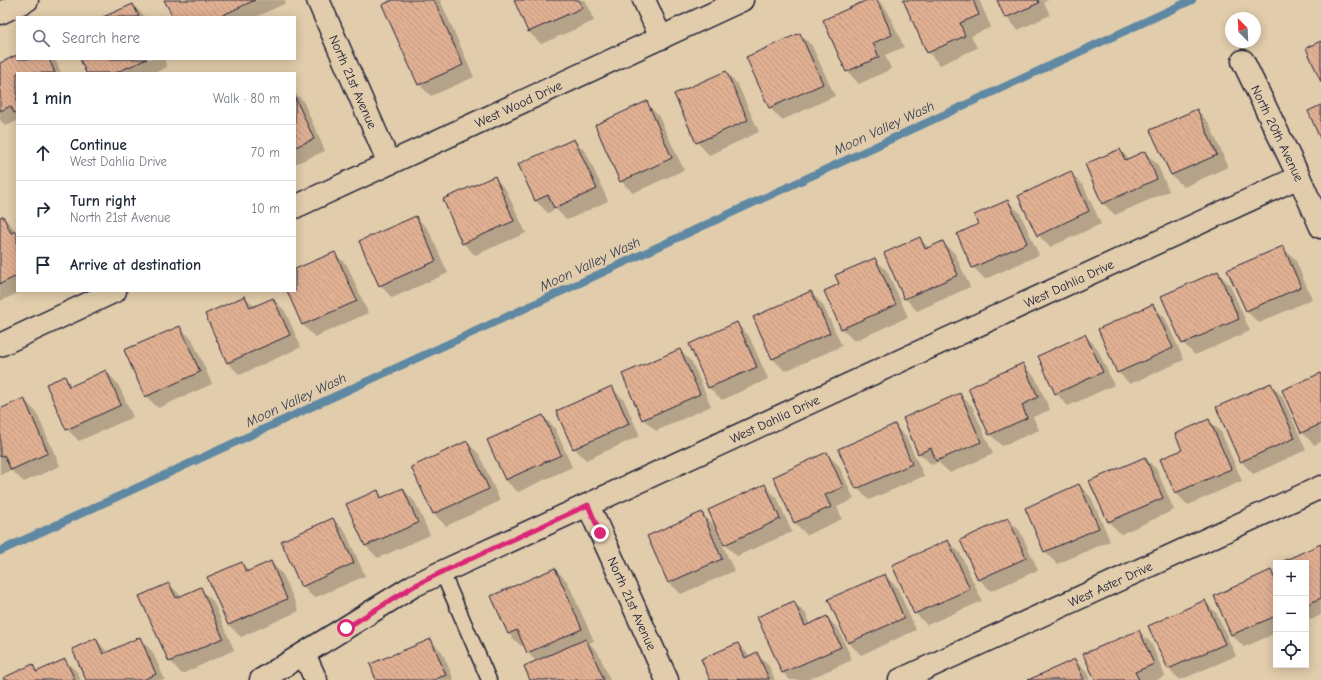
<!DOCTYPE html>
<html lang="en">
<head>
<meta charset="utf-8">
<style>
	body { margin:0; font-family:"Comic Neue",sans-serif; background:#f2f2f3; color:#1f2937 }
	.controls { position:absolute; right:12px; bottom:12px; display:grid; overflow:hidden; border-radius:0px; box-shadow:0 2px 10px #0003 }
	.controls button { width:36px; height:36px; display:grid; place-items:center; padding:0; border:0; border-bottom:1px solid #e0e1e3; background:#fff; color:#1f2937; font:20px sans-serif }
	.compass { position:absolute; left:1225px; top:12px; width:36px; height:36px; border-radius:50%; background:#fff; box-shadow:0 2px 10px #0003; rotate:336deg }
	.stop { position:absolute; width:12px; height:12px; margin:-9px; border:3px solid #db2777; border-radius:50%; background:#fff }
	.stop.end { background:#db2777; border-color:#fff; box-shadow:0 1px 4px #0008 }
	.list { margin:0; padding:0; list-style:none }
	h2 { display:flex; justify-content:space-between; align-items:center; height:52px; margin:0; padding:0 16px; font-size:17px }
	h2 small { font-size:13px; font-weight:400; color:#747a83 }
	.list li { display:grid; grid-template-columns:26px 1fr auto; gap:12px; align-items:center; box-sizing:border-box; height:56px; padding:0 16px; border-top:1px solid #e0e1e3 }
	.list b { display:block; font-size:15px; white-space:nowrap }
	.list p { margin:0; font-size:13px; white-space:nowrap; color:#747a83 }
	.list em { font-size:13px; font-style:normal; color:#747a83 }
	.icon { flex:none; width:22px; height:22px; fill:none; stroke:currentColor; stroke-width:2; stroke-linecap:round; stroke-linejoin:round }
	.map { position:relative; flex:none; width:1321px; height:680px; overflow:hidden }
	.search { position:absolute; background:#fff; box-shadow:0 2px 10px #0003; left:16px; top:16px; width:280px; height:44px; display:flex; align-items:center; gap:10px; box-sizing:border-box; padding:0 14px; border-radius:0px; color:#747a83; font-size:15px }
	.panel { position:absolute; background:#fff; box-shadow:0 2px 10px #0003; left:16px; top:72px; width:280px; height:220px; border-radius:0px }
	.map>svg:first-child { display:block }
	.shadow { fill:#0003 }
	.lines { fill:none; stroke-linecap:round; stroke-linejoin:round }
	.stream { stroke:#5f88a3; stroke-width:8 }
	.building { fill:url(#building-back-hatch); stroke:#22223b }
	.service-casing { stroke:#22223b; stroke-width:17 }
	.minor-casing { stroke:#22223b; stroke-width:25 }
	.service { stroke:#e1ccab; stroke-width:14 }
	.minor { stroke:#e1ccab; stroke-width:22 }
	.route { stroke:#db2777; stroke-width:5 }
	.labels { text-anchor:middle; dominant-baseline:central; stroke-width:4; stroke-linejoin:round; paint-order:stroke }
	.street-label { font-size:13px; fill:#22223b; stroke:#e1ccab }
	.water-label { font-size:14px; font-style:italic; fill:#313c55; stroke:#e1ccab }
</style>
</head>
<body>
<div class="map">
<svg width="1321" height="680" viewBox="0 0 1321 680">
	<defs>
		<pattern id="building-back-hatch" width="6" height="6" patternUnits="userSpaceOnUse"><rect width="6" height="6" fill="#e1b093"/><path d="M-1 5l2 2M0 0l6 6M5-1l2 2" fill="none" stroke="#c19780"/></pattern>
	</defs>
	<rect width="100%" height="100%" fill="#e1ccab"/>
	<filter id="ink" filterUnits="userSpaceOnUse"><feTurbulence type="fractalNoise" baseFrequency=".025" numOctaves="2"/><feDisplacementMap in="SourceGraphic" scale="8" xChannelSelector="R" yChannelSelector="G"/><feConvolveMatrix kernelMatrix="1 2 1 2 8 2 1 2 1" color-interpolation-filters="sRGB"/></filter>
	<g filter="url(#ink)">
		<g class="shadow">
			<polygon points="166,0 284,0 286,3 256,17 174,17"/>
			<polygon points="387,0 440,0 474,77 431,96 419,84 389,3"/>
			<polygon points="515,0 585,0 594,21 541,44 529,32"/>
			<polygon points="869,0 878,0 887,10 904,47 885,55 891,69 859,84 847,71"/>
			<polygon points="904,0 979,0 991,27 971,36 977,48 940,65 928,52"/>
			<polygon points="998,0 1049,0 1044,2 1050,15 1018,30 1006,17"/>
			<polygon points="133,5 145,17 106,17"/>
			<polygon points="800,34 812,46 835,96 782,120 770,108 747,58"/>
			<polygon points="17,57 17,59 55,59 61,73 17,73 17,121 6,126 0,120 0,64"/>
			<polygon points="81,59 164,59 167,67 154,73 87,73"/>
			<polygon points="726,72 738,85 759,132 709,155 697,142"/>
			<polygon points="295,93 303,101 325,151 295,164"/>
			<polygon points="646,103 658,115 684,170 633,193 621,181"/>
			<polygon points="1197,110 1209,123 1228,167 1184,187 1171,175"/>
			<polygon points="574,140 586,152 608,201 567,220 556,209 548,213 536,201"/>
			<polygon points="1120,150 1129,159 1145,152 1157,164 1169,191 1115,215 1103,203"/>
			<polygon points="1070,173 1083,185 1101,224 1050,247 1038,235"/>
			<polygon points="494,177 506,190 526,233 475,255 463,243"/>
			<polygon points="1008,201 1020,213 1039,255 985,279 973,267 979,225"/>
			<polygon points="3,217 17,232 17,291 23,291 0,301 0,218"/>
			<polygon points="416,217 428,229 448,273 392,298 380,285"/>
			<polygon points="919,238 929,248 943,242 955,254 970,287 917,311 905,298"/>
			<polygon points="1282,247 1295,259 1312,299 1259,323 1246,311"/>
			<polygon points="334,253 347,265 368,313 315,337 303,325 288,291 295,291 295,270"/>
			<polygon points="875,259 887,271 908,317 854,341 842,329 825,292 840,285"/>
			<polygon points="1217,272 1230,285 1250,331 1195,355 1183,343"/>
			<polygon points="811,292 823,305 842,346 785,371 773,359"/>
			<polygon points="245,297 255,307 273,299 285,311 301,347 240,375 228,363"/>
			<polygon points="1153,305 1165,318 1184,360 1130,384 1118,372"/>
			<polygon points="737,324 749,336 768,379 722,400 709,388 690,344"/>
			<polygon points="179,327 192,339 212,384 158,408 146,396"/>
			<polygon points="1085,335 1097,348 1114,385 1068,406 1056,393 1039,356"/>
			<polygon points="679,350 692,362 711,406 656,431 643,419"/>
			<polygon points="1023,365 1035,377 1050,410 1033,417 1039,430 1002,446 990,434"/>
			<polygon points="106,371 118,384 133,417 79,441 67,429 64,377 73,386"/>
			<polygon points="1321,374 1321,442 1314,445 1302,432"/>
			<polygon points="1270,384 1282,396 1306,450 1253,474 1241,461"/>
			<polygon points="612,388 624,400 640,436 586,460 574,448"/>
			<polygon points="959,394 972,406 993,454 950,473 938,462 932,465 919,453"/>
			<polygon points="24,399 36,412 60,466 24,482 11,470 0,475 0,410"/>
			<polygon points="543,416 555,428 572,467 518,492 505,480"/>
			<polygon points="1208,420 1221,432 1242,481 1188,505 1176,493 1161,460 1183,450"/>
			<polygon points="894,425 906,437 924,476 869,500 857,488"/>
			<polygon points="467,442 479,454 500,501 446,526 434,514 412,467"/>
			<polygon points="827,454 839,466 854,499 837,507 842,519 807,535 795,523"/>
			<polygon points="1145,458 1157,470 1174,510 1121,534 1109,522 1091,482"/>
			<polygon points="1079,485 1091,497 1110,541 1057,564 1045,552 1026,508"/>
			<polygon points="765,486 777,498 792,532 737,556 724,544"/>
			<polygon points="403,489 415,502 430,535 378,558 366,546 348,504 377,491 384,498"/>
			<polygon points="701,513 714,525 734,571 681,594 669,582"/>
			<polygon points="333,519 345,531 365,576 314,598 302,586"/>
			<polygon points="1008,519 1020,531 1038,570 991,591 979,579"/>
			<polygon points="948,541 960,553 982,601 927,625 915,613"/>
			<polygon points="1321,546 1321,615 1311,620 1306,614 1306,563 1282,563"/>
			<polygon points="271,562 283,575 299,611 241,637 229,625 208,578 241,563 250,572"/>
			<polygon points="555,569 567,581 594,641 589,643 598,652 610,680 531,680 537,662 528,653 524,645 521,646 509,634 492,597"/>
			<polygon points="1271,571 1276,577 1276,633 1244,647 1232,635 1215,596"/>
			<polygon points="884,575 897,587 916,630 861,655 849,643"/>
			<polygon points="169,584 181,596 200,589 213,601 234,650 182,674 170,661"/>
			<polygon points="1205,601 1217,614 1236,656 1180,680 1168,668"/>
			<polygon points="793,602 806,614 810,625 827,617 839,630 852,660 807,680 790,680 783,673 758,617"/>
			<polygon points="1139,631 1151,643 1165,676 1157,680 1096,680"/>
			<polygon points="96,639 108,653 140,639 152,651 165,680 87,680"/>
			<polygon points="430,640 442,652 454,680 377,680"/>
			<polygon points="738,644 750,656 757,654 769,666 775,680 711,680 702,660"/>
			<polygon points="65,660 77,672 81,680 5,680 32,665 39,672"/>
			<polygon points="1075,660 1087,673 1090,680 1031,680"/>
		</g>
		<g class="lines">
			<polyline class="stream" points="0,551 1192,0"/>
		</g>
		<g class="building">
			<polygon points="164,0 255,0 219,17 173,17"/>
			<polygon points="393,0 434,0 463,65 418,85 382,5"/>
			<polygon points="514,0 579,0 582,8 528,32"/>
			<polygon points="867,0 877,0 892,35 873,43 879,57 846,72 823,20"/>
			<polygon points="903,0 973,0 979,15 960,23 965,36 927,53"/>
			<polygon points="997,0 1038,0 1039,3 1005,18"/>
			<polygon points="133,4 139,17 103,17"/>
			<polygon points="800,33 823,84 769,108 746,57"/>
			<polygon points="1321,41 1321,82 1306,48"/>
			<polygon points="17,55 17,59 49,59 55,73 17,73 17,112 14,113 11,106 0,111 0,63"/>
			<polygon points="80,59 147,59 115,73 86,73"/>
			<polygon points="726,71 748,120 696,143 674,94"/>
			<polygon points="295,97 314,139 295,147"/>
			<polygon points="647,101 672,158 620,182 595,125"/>
			<polygon points="1321,105 1321,141 1308,111"/>
			<polygon points="1197,109 1217,155 1171,175 1150,130"/>
			<polygon points="574,139 597,189 554,208 548,195 535,201 518,164"/>
			<polygon points="1120,149 1125,160 1145,151 1157,179 1102,204 1085,164"/>
			<polygon points="1071,171 1089,211 1037,236 1018,196"/>
			<polygon points="495,176 514,221 462,244 443,199"/>
			<polygon points="1008,200 1027,243 972,268 957,234 978,224 974,215"/>
			<polygon points="3,216 11,233 17,231 17,276 0,284 0,217"/>
			<polygon points="416,216 436,261 379,286 359,241"/>
			<polygon points="920,237 925,249 943,241 958,275 904,299 884,253"/>
			<polygon points="1283,246 1301,287 1246,311 1227,270"/>
			<polygon points="335,252 357,301 302,325 287,291 295,291 295,269"/>
			<polygon points="875,258 896,305 841,329 824,291 839,284 835,275"/>
			<polygon points="1218,271 1239,319 1182,344 1161,296"/>
			<polygon points="811,291 830,333 772,359 753,317"/>
			<polygon points="245,296 250,308 273,298 290,335 227,363 205,314"/>
			<polygon points="1153,304 1173,348 1117,373 1098,329"/>
			<polygon points="737,322 757,367 708,388 689,344"/>
			<polygon points="180,326 200,372 145,397 124,350"/>
			<polygon points="1085,334 1103,372 1055,394 1038,356"/>
			<polygon points="680,349 700,394 642,420 622,374"/>
			<polygon points="1023,363 1038,397 1022,405 1027,418 989,435 968,388"/>
			<polygon points="106,370 121,405 66,430 46,384 65,376 69,387"/>
			<polygon points="1321,373 1321,424 1301,433 1282,390"/>
			<polygon points="1271,383 1295,438 1240,462 1216,407"/>
			<polygon points="612,386 629,424 573,449 556,411"/>
			<polygon points="960,393 981,442 936,461 931,448 918,454 903,418"/>
			<polygon points="24,398 48,453 11,470 4,455 0,457 0,409"/>
			<polygon points="543,415 561,455 505,480 487,440"/>
			<polygon points="1209,419 1231,469 1175,493 1160,459 1182,450 1175,434"/>
			<polygon points="895,424 912,464 856,489 838,449"/>
			<polygon points="467,441 489,489 433,514 411,467"/>
			<polygon points="827,452 843,487 825,495 831,507 794,523 773,477"/>
			<polygon points="1145,457 1163,498 1108,522 1089,481"/>
			<polygon points="765,484 780,519 724,545 708,510"/>
			<polygon points="1079,484 1099,528 1044,552 1025,508"/>
			<polygon points="403,488 418,523 365,546 346,504 378,490 381,498"/>
			<polygon points="702,512 722,559 668,583 647,536"/>
			<polygon points="333,518 354,563 301,587 281,541"/>
			<polygon points="1008,518 1026,558 978,580 960,540"/>
			<polygon points="948,540 970,589 914,614 892,565"/>
			<polygon points="1321,544 1321,598 1306,605 1306,563 1279,563"/>
			<polygon points="271,561 287,599 228,625 207,577 242,562 246,572"/>
			<polygon points="555,568 582,629 527,653 517,630 508,634 491,596"/>
			<polygon points="1271,570 1276,582 1276,616 1231,635 1214,596"/>
			<polygon points="885,574 904,618 848,643 828,599"/>
			<polygon points="169,583 176,598 201,587 223,638 169,662 139,596"/>
			<polygon points="1205,600 1225,644 1168,669 1148,626"/>
			<polygon points="794,601 805,626 827,616 841,647 782,673 757,617"/>
			<polygon points="1139,630 1154,664 1135,672 1139,680 1095,680 1083,654"/>
			<polygon points="140,637 156,674 143,680 86,680 72,649 96,638 103,654"/>
			<polygon points="431,639 446,675 433,680 376,680 370,664"/>
			<polygon points="586,639 604,680 530,680 524,666"/>
			<polygon points="738,643 745,658 757,652 769,679 710,680 701,659"/>
			<polygon points="65,659 75,680 4,680 3,678 33,664 36,672"/>
			<polygon points="1075,659 1084,680 1028,680"/>
		</g>
		<g class="lines">
			<g class="service-casing">
				<polyline id="service" points="442,572 489,680"/>
			</g>
			<g class="minor-casing">
				<g id="minor">
					<path id="s1" d="M318 0 389 163"/>
					<polyline points="644,0 661,38"/>
					<polyline points="0,13 27,0"/>
					<path id="s2" d="M1243 61 1299 177 1321 227"/>
					<path id="s3" d="M295 207 742 0"/>
					<polyline points="0,345 115,291"/>
					<path id="s4" d="M588 505 667 680"/>
					<polyline points="304,654 316,680"/>
					<path id="s5" d="M261 680 413 586 442 572 1299 177"/>
					<path id="s6" d="M900 680 1321 487"/>
				</g>
			</g>
			<use href="#service" class="service"/>
			<use href="#minor" class="minor"/>
		</g>
	</g>
	<g class="lines" filter="url(#ink)">
		<polyline class="route" points="346,628 414,586 442,572 588,505 600,533"/>
	</g>
	<g class="labels">
		<g class="street-label">
			<text stroke="none"><textPath href="#s1" startOffset="89">North 21st Avenue</textPath></text>
			<text stroke="none"><textPath href="#s3" startOffset="246">West Wood Drive</textPath></text>
			<text stroke="none"><textPath href="#s2" startOffset="80">North 20th Avenue</textPath></text>
			<text stroke="none"><textPath href="#s5" startOffset="901">West Dahlia Drive</textPath></text>
			<text stroke="none"><textPath href="#s5" startOffset="577">West Dahlia Drive</textPath></text>
			<text stroke="none"><textPath href="#s6" startOffset="231">West Aster Drive</textPath></text>
			<text stroke="none"><textPath href="#s4" startOffset="108">North 21st Avenue</textPath></text>
		</g>
		<g class="water-label">
			<text transform="translate(884 128) rotate(-25)">Moon Valley Wash</text>
			<text transform="translate(590 264) rotate(-25)">Moon Valley Wash</text>
			<text transform="translate(296 400) rotate(-25)">Moon Valley Wash</text>
		</g>
	</g>
</svg>
<div class="controls">
<button>+</button>
<button>−</button>
<button><svg class="icon" aria-label="locate" viewBox="0 0 24 24"><circle cx="12" cy="12" r="6"/><path d="M12 2v4M12 18v4M2 12h4M18 12h4"/></svg></button>
</div>
<svg class="compass" viewBox="-18 -18 36 36"><path d="M0-13l5 13h-10z" fill="#e53935"/><path d="M0 13l5-13h-10z" fill="#747a83"/></svg>
<div class="stop" style="left:346px;top:628px"></div>
<div class="stop end" style="left:600px;top:533px"></div>
<div class="search"><svg class="icon" aria-label="search" viewBox="0 0 24 24"><circle cx="10" cy="10" r="6"/><path d="M15 15l6 6"/></svg>Search here</div>
<section class="panel">
<h2>1 min<small>Walk · 80 m</small></h2>
<ul class="list">
<li><svg class="icon" aria-label="ahead" viewBox="0 0 24 24"><path d="M12 20V5M6 11l6-6 6 6"/></svg><div><b>Continue</b><p>West Dahlia Drive</p></div><em>70 m</em></li>
<li><svg class="icon" aria-label="right" viewBox="0 0 24 24"><path d="M7 20v-9h11M14 6l5 5-5 5"/></svg><div><b>Turn right</b><p>North 21st Avenue</p></div><em>10 m</em></li>
<li><svg class="icon" aria-label="arrive" viewBox="0 0 24 24"><path d="M6 21V4h12l-3 4 3 4H6"/></svg><div><b>Arrive at destination</b></div></li>
</ul>
</section>
</div>
</body>
</html>
